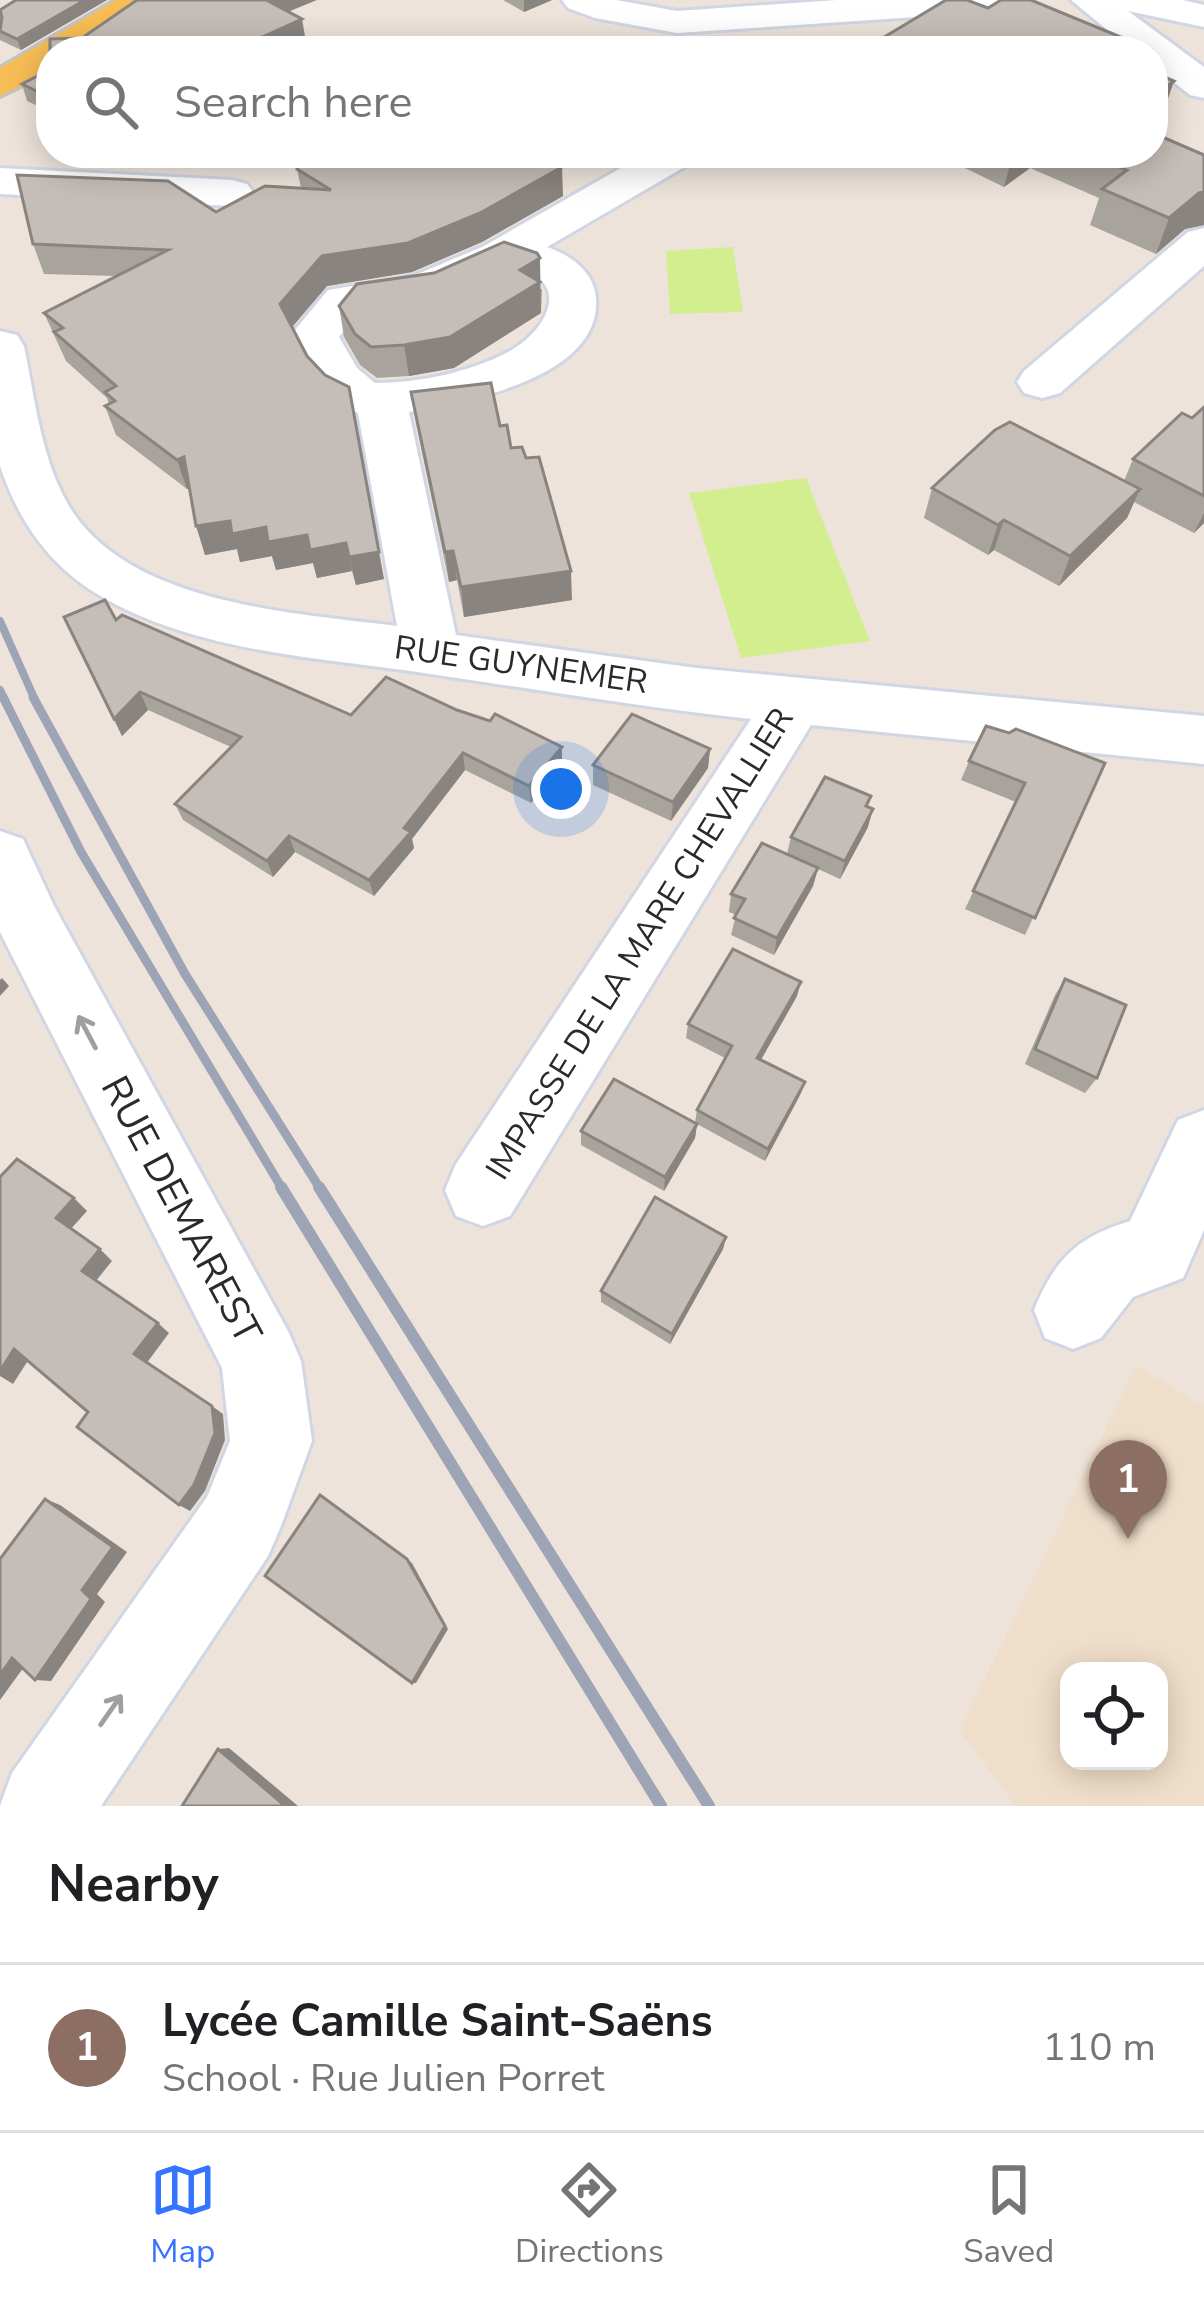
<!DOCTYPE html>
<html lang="en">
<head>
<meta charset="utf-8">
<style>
	body { margin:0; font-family:"Nunito Sans",sans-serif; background:#f6f6f6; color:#202124 }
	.controls { position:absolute; right:36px; bottom:36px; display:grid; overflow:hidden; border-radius:24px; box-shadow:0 6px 30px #0003 }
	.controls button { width:108px; height:108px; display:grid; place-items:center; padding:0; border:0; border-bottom:3px solid #e0e0e0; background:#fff; color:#202124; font:60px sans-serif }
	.you { position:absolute; left:561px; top:789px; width:42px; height:42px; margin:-30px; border:9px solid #fff; border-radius:50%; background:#1a73e8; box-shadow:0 0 0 18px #1a73e833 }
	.badge { display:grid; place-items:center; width:78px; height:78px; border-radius:50%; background:#3574ff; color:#fff; font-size:39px; font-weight:700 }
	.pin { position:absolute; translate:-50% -99px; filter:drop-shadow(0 3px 6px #0008) }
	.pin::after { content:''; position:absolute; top:63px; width:42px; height:36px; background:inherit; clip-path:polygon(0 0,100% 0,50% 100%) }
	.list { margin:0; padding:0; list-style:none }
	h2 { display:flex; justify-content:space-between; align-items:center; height:156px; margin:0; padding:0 48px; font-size:51px }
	h2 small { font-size:39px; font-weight:400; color:#757577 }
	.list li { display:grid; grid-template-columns:78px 1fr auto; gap:36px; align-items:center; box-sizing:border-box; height:168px; padding:0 48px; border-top:3px solid #e0e0e0 }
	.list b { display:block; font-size:45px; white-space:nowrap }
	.list p { margin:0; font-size:39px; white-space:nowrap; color:#757577 }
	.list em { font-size:39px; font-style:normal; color:#757577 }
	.icon { flex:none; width:66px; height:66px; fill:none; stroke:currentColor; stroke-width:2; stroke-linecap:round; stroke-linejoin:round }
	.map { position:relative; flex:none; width:1204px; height:1806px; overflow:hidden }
	.search { position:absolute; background:#fff; box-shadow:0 6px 30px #0003; left:36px; right:36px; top:36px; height:132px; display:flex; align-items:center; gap:30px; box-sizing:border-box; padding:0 42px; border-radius:48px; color:#757577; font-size:45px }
	.sheet { height:324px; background:#fff }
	nav { display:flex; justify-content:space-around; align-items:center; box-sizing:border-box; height:168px; border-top:3px solid #e0e0e0; background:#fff; font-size:33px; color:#757577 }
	nav a { display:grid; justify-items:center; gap:6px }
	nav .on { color:#3574ff }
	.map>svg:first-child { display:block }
	.education { fill:#efdec9; fill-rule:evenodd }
	.pitch { fill:#d2ee8f }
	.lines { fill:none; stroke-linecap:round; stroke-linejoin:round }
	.minor-casing { stroke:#d0d6e3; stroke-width:6 }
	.major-casing { stroke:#c3c3c3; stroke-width:6 }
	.minor { fill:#fff; fill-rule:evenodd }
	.major { fill:#f7bd55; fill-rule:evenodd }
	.rail-far2 { stroke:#9da4b5; stroke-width:8 }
	.rail-far1 { stroke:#9da4b5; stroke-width:9 }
	.rail { stroke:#9da4b5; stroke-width:12 }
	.wall { fill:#a9a39d }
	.shaded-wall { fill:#8a8480 }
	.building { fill:#c5bdb7; stroke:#8a8480; stroke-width:3 }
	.oneway { stroke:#9f9f9f }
	.labels { text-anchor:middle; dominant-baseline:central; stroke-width:12; stroke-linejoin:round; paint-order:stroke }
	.street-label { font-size:33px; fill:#2a2a2a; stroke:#fff }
	.near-street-label { font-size:39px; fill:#2a2a2a; stroke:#fff }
</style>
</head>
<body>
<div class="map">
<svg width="1204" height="1806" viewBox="0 0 1204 1806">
	<rect width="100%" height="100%" fill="#ede3db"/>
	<path class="education" d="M1136 1365 1204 1406V1806H1016L960 1731ZM1069 1671H1159V1761H1069Z"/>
	<g class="pitch">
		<polygon points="733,247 743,312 670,314 666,251"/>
		<polygon points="806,478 870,641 741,658 689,493"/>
	</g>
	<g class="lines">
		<g class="minor-casing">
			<g id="minor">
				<polygon points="562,0 616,0 677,11 837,0 1026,0 1020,8 1007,11 677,33 595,18 568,8"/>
				<polygon points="1071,0 1183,0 1204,5 1204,27 1128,11 1204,67 1204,98 1190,95 1153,66 1153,51 1133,51"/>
				<path d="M647 153H699L693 162 547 247C570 255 594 271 596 298 602 378 465 402 409 412L456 635 696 668 1204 716V764L811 725 510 1216 483 1226 456 1216 445 1190 456 1164 751 719C641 707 533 689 424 673 315 657 194 652 97 594 48 564 18 520 0 466V331L17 335 24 346C35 399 41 459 69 506 128 605 296 613 397 626L358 413C321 402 307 368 290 336L328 290 413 276 484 246ZM505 269C572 272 554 326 510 351 471 372 419 383 375 383L357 368 339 337 360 311 436 300Z"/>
				<polygon points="0,168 232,180 247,184 254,193 247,202 232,206 0,194"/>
				<polygon points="1204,228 1204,266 1060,393 1042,398 1024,393 1017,382 1024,371 1188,232"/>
				<polygon points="0,831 23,839 54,906 289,1333 301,1361 312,1441 281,1526 268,1556 101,1806 0,1806 12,1773 207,1497 230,1441 222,1368 0,932"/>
				<path d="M1204 1110V1230L1183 1278 1133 1297 1101 1338 1073 1349 1045 1338 1034 1310C1055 1259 1077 1237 1130 1221L1178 1120Z"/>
			</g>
		</g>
		<g class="major-casing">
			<polygon id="major" points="116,0 162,0 85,51 51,51 51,71 0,96 0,68"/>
		</g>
		<use href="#minor" class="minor"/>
		<use href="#major" class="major"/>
		<g class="rail-far2">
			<polyline points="0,621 35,700"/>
			<polyline points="0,690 5,700"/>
		</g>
		<g class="rail-far1">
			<polyline points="3,697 81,852 283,1190"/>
			<polyline points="33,697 185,974 321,1190"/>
		</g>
		<g class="rail">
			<polyline points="281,1187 661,1806"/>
			<polyline points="319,1187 709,1806"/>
		</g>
	</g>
	<g class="wall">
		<polygon points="16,0 107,0 21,50 0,40 0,10"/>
		<polygon points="503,0 552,0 524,12"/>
		<polygon points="51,69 51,112 27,101 22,84"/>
		<polygon points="934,153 1153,153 1204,155 1204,225 1185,229 1156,254 1090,225 1099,198 1030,168 1004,187"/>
		<polygon points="544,158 563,196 482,242 412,272 327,286 292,327 384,579 356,585 352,571 317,578 313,563 276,570 272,556 240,562 237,549 205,555 189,488 187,489 116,435 105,406 109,404 107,398 66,361 44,313 116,276 44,274 33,244 216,212 301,188 297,169"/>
		<polygon points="542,289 541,313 454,368 409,376 377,378 360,365 344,337 339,306"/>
		<polygon points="411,392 511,448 572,600 464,617 457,580 449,582 416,423"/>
		<polygon points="1204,407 1204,523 1194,533 1134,502 1127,518 1059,586 994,550 988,555 924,518 932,488 1124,481 1133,459 1192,418"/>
		<polygon points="64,617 116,620 351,715 457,710 562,747 562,764 531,803 465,770 412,839 414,848 374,896 295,852 273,877 183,820 175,804 231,747 148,710 122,736"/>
		<polygon points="710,749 708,768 671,821 593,785 593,765"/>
		<polygon points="969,761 1105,763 1025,935 965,909 1016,802 961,780"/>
		<polygon points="868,807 868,827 840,879 818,869 813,886 774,955 731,935 736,915 729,912 731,894 787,854 791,837"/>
		<polygon points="1065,979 1097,1078 1085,1093 1025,1064 1055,995"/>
		<polygon points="797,996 761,1060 805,1082 800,1095 765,1161 697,1124 695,1138 664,1191 581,1145 581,1131 695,1123 697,1110 725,1058 686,1038 688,1024"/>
		<polygon points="726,1237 723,1249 670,1344 601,1302 601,1291"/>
	</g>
	<g class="shaded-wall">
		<polygon points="85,0 107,0 21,50 17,39"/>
		<polygon points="274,0 317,0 273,18 270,2"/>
		<polygon points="524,0 552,0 524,12"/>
		<polygon points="302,19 305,36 271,51 254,41"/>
		<polygon points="1174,81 1162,116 1153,123 1153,97"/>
		<polygon points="1013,153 1035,153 1030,168 1004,187"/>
		<polygon points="562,167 563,196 482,242 412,272 327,286 287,333 280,304 322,256"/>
		<polygon points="1204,192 1204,225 1185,229 1156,254 1169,218 1199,193"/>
		<polygon points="540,258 541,313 454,368 409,376 404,345"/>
		<polygon points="349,387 384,579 356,585 349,557"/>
		<polygon points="184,457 193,485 187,489 177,460"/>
		<polygon points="1140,489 1127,518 1059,586 1070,556"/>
		<polygon points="1204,513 1204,523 1194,533"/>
		<polygon points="1004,520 994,550 988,555 998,525"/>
		<polygon points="230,521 346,543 352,571 317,578 313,563 276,570 272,556 240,562 237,549 205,555 196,526"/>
		<polygon points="453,551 457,580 449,582 445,552"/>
		<polygon points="571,571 572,600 464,617 461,587"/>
		<polygon points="140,692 148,710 122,736 114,719"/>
		<polygon points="562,747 562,764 531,803 529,786"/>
		<polygon points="710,749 708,768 671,821 673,802"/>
		<polygon points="463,753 465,770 412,839 414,848 374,896 369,880 404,828"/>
		<polygon points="873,809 868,827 840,879 845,861"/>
		<polygon points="289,836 295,852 273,877 267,861"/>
		<polygon points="818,868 813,886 774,955 777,938"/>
		<polygon points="2,978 9,986 0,996 0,980"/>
		<polygon points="801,982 797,996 754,1072 757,1058"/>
		<polygon points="805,1082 800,1095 765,1161 768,1149"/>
		<polygon points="697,1124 695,1138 664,1191 665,1177"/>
		<polygon points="74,1198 87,1211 69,1231 56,1218"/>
		<polygon points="726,1237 723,1249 670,1344 672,1334"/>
		<polygon points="100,1249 112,1261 95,1282 82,1271"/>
		<polygon points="158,1323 169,1333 146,1364 134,1354"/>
		<polygon points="14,1349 29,1359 13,1384 0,1376 0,1371"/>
		<polygon points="212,1406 223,1414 225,1440 205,1491 190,1511 179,1505"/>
		<polygon points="45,1499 60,1505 127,1552 97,1594 105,1602 51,1681 35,1680 82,1590"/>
		<polygon points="407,1559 412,1563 448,1629 416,1683 412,1683"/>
		<polygon points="12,1658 29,1660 0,1700 0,1675"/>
		<polygon points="229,1748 298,1806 285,1806 218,1749"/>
	</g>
	<g class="building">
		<polygon points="16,0 85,0 17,39 0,31 2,17 0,10"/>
		<polygon points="137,0 274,0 270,2 302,19 254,41 272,51 50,51 50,39 82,38"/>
		<polygon points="946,0 967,0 988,8 1001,0 1031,0 1152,50 861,51"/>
		<polygon points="51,69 51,98 22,84"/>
		<polygon points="1153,72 1174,81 1153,97"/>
		<polygon points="1153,133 1204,155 1204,192 1199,193 1169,218 1102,189 1127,170 1087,153 1153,153"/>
		<polygon points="321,153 535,153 562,167 480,213 408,243 322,256 280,304 307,356 325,375 349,387 379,552 349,557 346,543 310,550 307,535 268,542 266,527 232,534 230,521 196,526 184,457 177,460 105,406 115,401 105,392 116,386 54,332 63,328 44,313 168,250 33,244 17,175 168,181 216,212 265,186 331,190 297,169 298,165"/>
		<polygon points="504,242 537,253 540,258 520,270 540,282 450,337 404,345 371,347 355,334 339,306 357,284 434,273"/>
		<polygon points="491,383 500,426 507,425 511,448 522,447 526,458 539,457 571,571 461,587 453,551 445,552 411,392"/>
		<polygon points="1204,407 1204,496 1133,459 1182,413 1192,418"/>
		<polygon points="1010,422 1140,489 1070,556 1004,520 998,525 932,488 995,430"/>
		<polygon points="105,600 116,620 122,615 351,715 386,677 457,710 490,721 495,714 562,747 529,786 463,753 404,828 411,832 369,880 289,836 267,861 175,804 241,737 140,692 114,719 64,617"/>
		<polygon points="632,714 710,749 673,802 593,765"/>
		<polygon points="986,726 1009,733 1016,729 1105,763 1035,918 973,891 1025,783 969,761"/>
		<polygon points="825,777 871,796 866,806 873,809 845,861 791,837"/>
		<polygon points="762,843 818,868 777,938 734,918 745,899 731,894"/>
		<polygon points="733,949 801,982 757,1058 805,1082 768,1149 697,1110 732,1046 688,1024"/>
		<polygon points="1065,979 1126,1005 1097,1078 1035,1049"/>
		<polygon points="614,1079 697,1124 665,1177 581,1131"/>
		<polygon points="17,1159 74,1198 56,1218 100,1249 82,1271 158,1323 134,1354 212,1406 215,1433 194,1485 179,1505 77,1427 88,1412 14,1349 0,1371 0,1177"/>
		<polygon points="655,1197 726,1237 672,1334 601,1291"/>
		<polygon points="320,1495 407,1559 445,1626 412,1683 265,1576"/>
		<polygon points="45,1499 113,1547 82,1590 91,1599 35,1680 12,1658 0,1675 0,1559"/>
		<polygon points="218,1749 285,1806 182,1806"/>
	</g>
	<defs><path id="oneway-shaft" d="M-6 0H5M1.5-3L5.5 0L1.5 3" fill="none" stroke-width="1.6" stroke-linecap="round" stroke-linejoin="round" transform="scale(3)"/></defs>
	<g class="oneway">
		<use href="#oneway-shaft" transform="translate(87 1032) rotate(-118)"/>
		<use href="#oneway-shaft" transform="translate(111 1710) rotate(-55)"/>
	</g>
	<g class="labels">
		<g class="street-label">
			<text transform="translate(521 665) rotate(8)">RUE GUYNEMER</text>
			<text transform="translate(640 944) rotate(-58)">IMPASSE DE LA MARE CHEVALLIER</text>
		</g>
		<g class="near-street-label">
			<text transform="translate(181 1210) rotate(62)">RUE DEMAREST</text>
		</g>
	</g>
</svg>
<div class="controls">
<button><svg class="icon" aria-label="locate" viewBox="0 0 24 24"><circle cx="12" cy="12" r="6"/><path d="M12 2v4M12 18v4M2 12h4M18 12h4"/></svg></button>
</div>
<div class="you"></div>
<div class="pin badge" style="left:1128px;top:1539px;background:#8d6e63">1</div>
<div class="search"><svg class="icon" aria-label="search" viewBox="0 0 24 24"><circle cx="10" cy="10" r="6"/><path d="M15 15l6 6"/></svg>Search here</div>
</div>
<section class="sheet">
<h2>Nearby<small></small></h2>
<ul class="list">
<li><span class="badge" style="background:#8d6e63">1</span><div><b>Lycée Camille Saint-Saëns</b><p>School · Rue Julien Porret</p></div><em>110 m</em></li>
</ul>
</section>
<nav>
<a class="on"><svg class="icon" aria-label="map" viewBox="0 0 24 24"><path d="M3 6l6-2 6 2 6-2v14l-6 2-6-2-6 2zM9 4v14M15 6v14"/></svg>Map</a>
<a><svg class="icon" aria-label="directions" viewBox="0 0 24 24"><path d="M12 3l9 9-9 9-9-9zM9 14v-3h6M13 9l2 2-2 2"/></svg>Directions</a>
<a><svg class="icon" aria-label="saved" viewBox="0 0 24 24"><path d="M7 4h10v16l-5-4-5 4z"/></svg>Saved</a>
</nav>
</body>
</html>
